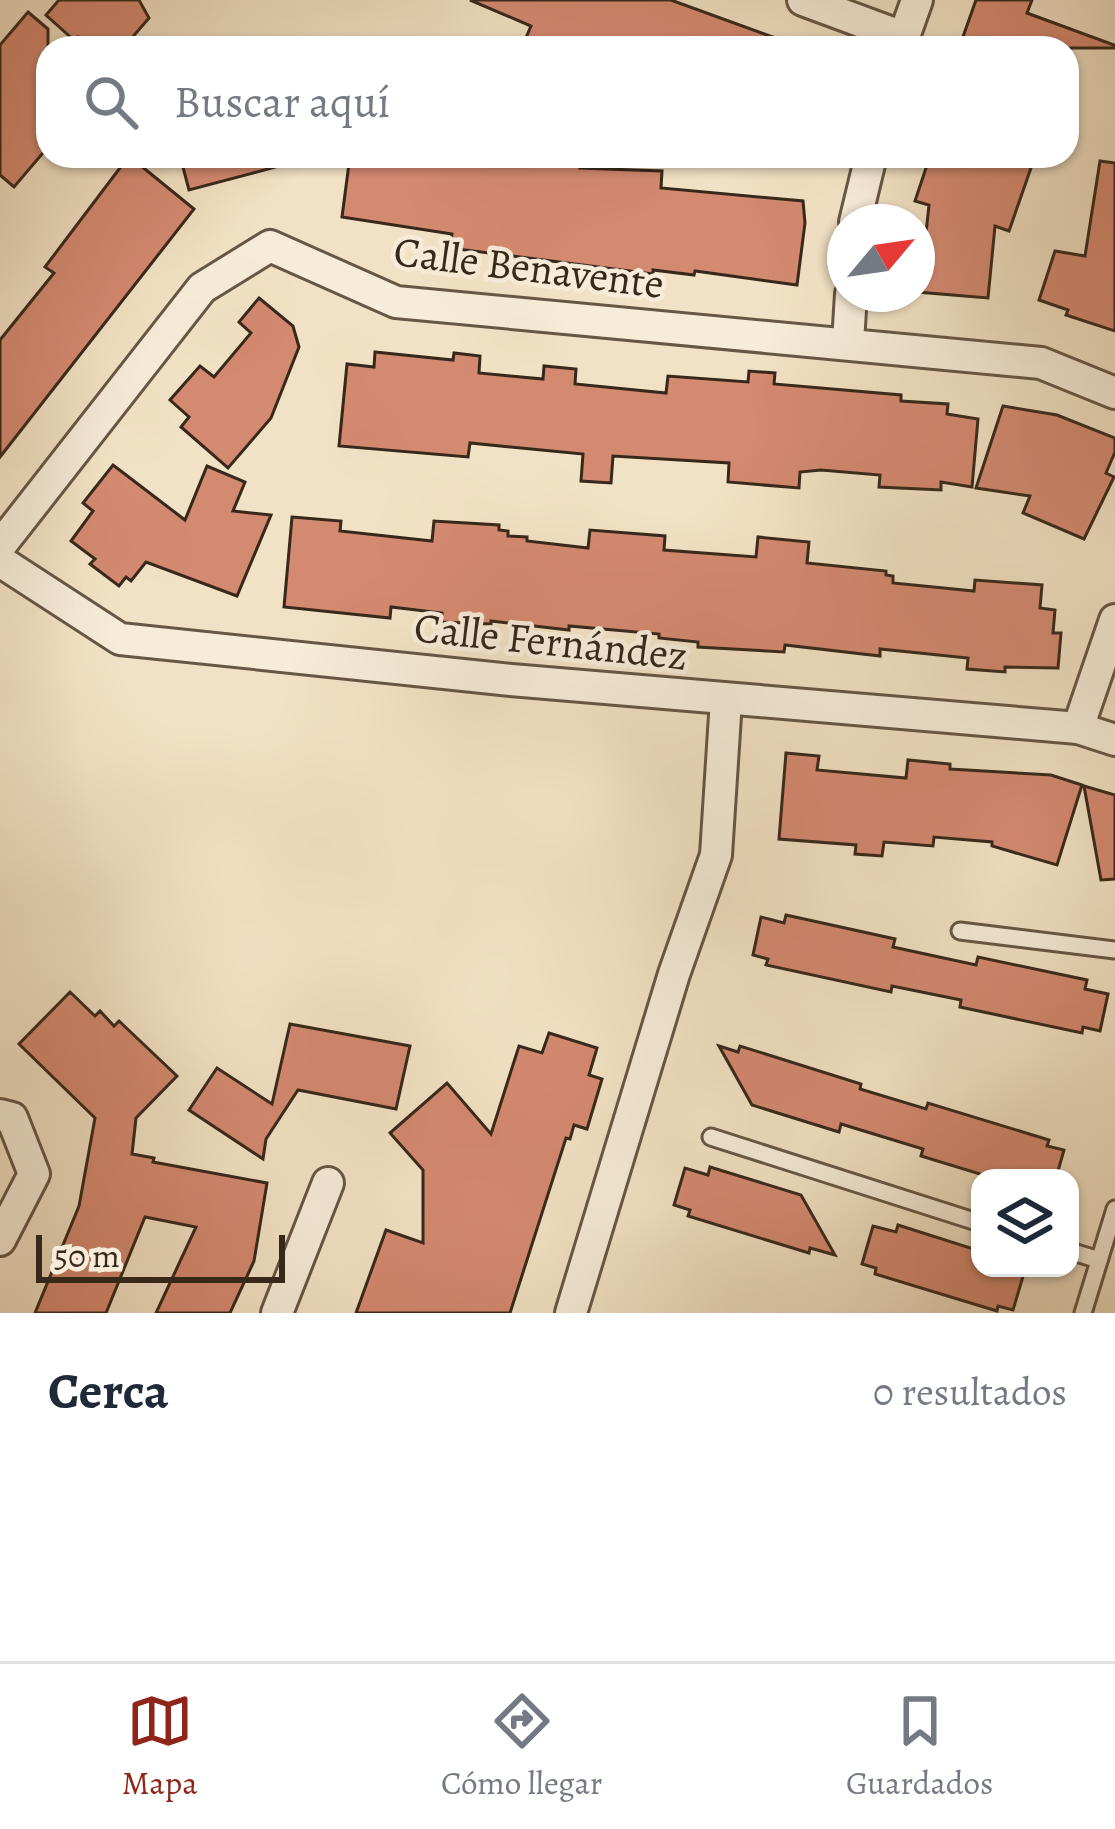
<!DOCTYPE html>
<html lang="es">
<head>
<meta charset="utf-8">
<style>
	body { margin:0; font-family:Alegreya,serif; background:#f6f6f7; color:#1f2937 }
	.controls { position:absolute; right:36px; bottom:36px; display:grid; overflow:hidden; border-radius:24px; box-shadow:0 3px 9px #0004 }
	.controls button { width:108px; height:108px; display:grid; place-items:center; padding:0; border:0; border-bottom:3px solid #e0e1e3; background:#fff; color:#1f2937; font:60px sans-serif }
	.compass { position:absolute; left:827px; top:204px; width:108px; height:108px; border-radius:50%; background:#fff; box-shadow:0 3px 9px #0004; rotate:61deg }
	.scale { position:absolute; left:36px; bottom:30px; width:249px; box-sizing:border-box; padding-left:12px; border:6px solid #37281a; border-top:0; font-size:33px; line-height:42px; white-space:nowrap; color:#37281a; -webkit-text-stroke:9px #f7ecd9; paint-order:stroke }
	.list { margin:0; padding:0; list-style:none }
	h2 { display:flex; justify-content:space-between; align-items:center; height:156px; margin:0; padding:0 48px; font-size:51px }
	h2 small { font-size:39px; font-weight:400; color:#747a83 }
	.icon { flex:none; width:66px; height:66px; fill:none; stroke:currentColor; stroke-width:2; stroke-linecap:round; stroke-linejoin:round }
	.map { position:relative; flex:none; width:1115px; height:1313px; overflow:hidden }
	.search { position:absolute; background:#fff; box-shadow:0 3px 9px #0004; left:36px; right:36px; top:36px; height:132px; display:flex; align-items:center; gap:30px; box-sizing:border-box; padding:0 42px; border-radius:36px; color:#747a83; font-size:45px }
	.sheet { height:348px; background:#fff }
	nav { display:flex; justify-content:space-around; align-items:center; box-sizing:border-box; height:168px; border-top:3px solid #e0e1e3; background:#fff; font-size:33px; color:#747a83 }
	nav a { display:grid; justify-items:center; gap:6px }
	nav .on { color:#8f2418 }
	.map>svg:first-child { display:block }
	.building { fill:#d48971; stroke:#37281a; stroke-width:3 }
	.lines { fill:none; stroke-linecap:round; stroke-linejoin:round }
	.lane-casing { stroke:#665645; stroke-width:21 }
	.street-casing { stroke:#665645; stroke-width:36 }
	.lane { stroke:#f7ecd9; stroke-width:15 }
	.street { stroke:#f7ecd9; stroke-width:30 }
	.labels { text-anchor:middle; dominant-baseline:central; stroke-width:9; stroke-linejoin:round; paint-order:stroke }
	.street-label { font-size:42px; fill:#37281a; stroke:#f7ecd9 }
</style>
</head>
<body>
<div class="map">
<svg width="1115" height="1313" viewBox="0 0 1115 1313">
	<rect width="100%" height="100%" fill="#f2e2c5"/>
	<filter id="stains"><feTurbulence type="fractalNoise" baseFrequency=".00167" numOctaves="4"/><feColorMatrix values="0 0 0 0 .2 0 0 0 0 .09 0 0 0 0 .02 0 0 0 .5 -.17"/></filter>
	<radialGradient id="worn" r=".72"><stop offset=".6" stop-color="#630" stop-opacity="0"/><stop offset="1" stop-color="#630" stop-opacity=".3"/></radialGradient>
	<g class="building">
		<polygon points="59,0 139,0 149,18 123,48 91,48 78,37 75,41 46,15"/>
		<polygon points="470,0 671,0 792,44 792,48 547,48 525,40 531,26"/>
		<polygon points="976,0 1032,0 1027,13 1114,45 1114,48 959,48"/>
		<polygon points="28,12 48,29 48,147 14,187 0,175 0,45"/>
		<polygon points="129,156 194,209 0,457 0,340 54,273 45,267"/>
		<polygon points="180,156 281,156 283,165 189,190"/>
		<polygon points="350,156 581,156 580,168 662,171 661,188 803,201 805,223 797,285 695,271 694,275 653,270 653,274 450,248 452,234 342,217"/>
		<polygon points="930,156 1002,156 1032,165 1009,231 995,226 988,298 917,292 917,260 923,261 929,205 915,201"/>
		<polygon points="1100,161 1115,163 1115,331 1066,315 1068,310 1039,300 1055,251 1085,256"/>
		<polygon points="259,298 293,326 299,347 271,418 228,468 181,427 189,417 170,400 200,366 214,377 251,333 239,322"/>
		<polygon points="375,352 453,360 454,353 480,356 479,373 543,379 544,366 576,369 575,384 666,393 668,376 748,382 749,371 775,373 774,384 901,395 901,401 948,404 947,414 978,419 972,487 941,482 941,490 879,487 880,475 821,470 800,472 799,488 728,482 729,463 613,456 611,483 581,481 583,454 470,443 468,457 339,446 347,364 374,367"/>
		<polygon points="1003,406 1057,415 1115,438 1115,452 1106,473 1114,477 1084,539 1023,513 1030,496 976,488"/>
		<polygon points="113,465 185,520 207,466 245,482 233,511 271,515 237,596 146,562 131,581 126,577 119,586 90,564 95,559 71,541 93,511 83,503"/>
		<polygon points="292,517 341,521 340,531 432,541 434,521 499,525 499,530 508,531 508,536 527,537 527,541 588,548 590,530 665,536 664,550 756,557 758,537 809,542 807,563 886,571 886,575 893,576 893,583 974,591 975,580 1042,585 1040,608 1055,610 1053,633 1061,633 1058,668 1005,667 1005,672 967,669 968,658 880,649 880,656 785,645 784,652 698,647 698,642 659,638 659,634 569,626 569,630 491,621 491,624 442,622 442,613 391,607 390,618 284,607"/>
		<polygon points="786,753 819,756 817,770 906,778 908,760 950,764 950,769 1051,775 1082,785 1057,865 992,846 992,842 934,837 933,846 884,842 882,856 855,854 856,845 779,839"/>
		<polygon points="1084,786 1115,795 1115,879 1101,880"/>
		<polygon points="786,915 895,939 893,947 976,965 978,957 1087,980 1085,989 1108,994 1100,1031 1083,1027 1082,1033 960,1007 961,1000 892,986 891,992 766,965 768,959 753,955 761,917 784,923"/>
		<polygon points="70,992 95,1016 100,1011 114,1026 119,1021 177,1076 136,1118 132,1154 154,1158 153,1162 267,1183 254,1261 230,1313 156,1313 196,1227 145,1217 106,1313 35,1313 79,1206 95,1118 19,1044"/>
		<polygon points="290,1024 410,1046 396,1109 298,1090 266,1139 263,1159 189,1110 217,1068 272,1104"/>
		<polygon points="549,1033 597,1048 589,1075 602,1079 587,1129 574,1125 570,1139 566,1138 510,1313 356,1313 386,1230 423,1243 423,1170 390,1133 447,1083 491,1134 519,1046 542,1053"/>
		<polygon points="719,1046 738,1052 740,1046 861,1084 860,1089 926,1109 928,1103 1049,1140 1047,1146 1064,1150 1056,1178 993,1178 921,1156 923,1149 841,1124 839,1132 752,1105"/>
		<polygon points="710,1167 801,1195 835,1255 810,1248 809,1253 688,1216 690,1210 674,1205 685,1168 708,1175"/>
		<polygon points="898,1225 980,1251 980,1268 1024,1273 1013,1310 998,1306 997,1311 875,1274 876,1268 862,1264 873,1226 896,1232"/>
	</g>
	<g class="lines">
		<g class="lane-casing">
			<g id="lane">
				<polyline points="960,931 1115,950"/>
				<polyline points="711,1137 980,1223"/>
				<polyline points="1070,1251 1099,1260"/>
				<polyline points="1083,1313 1115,1209"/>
			</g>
		</g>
		<g class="street-casing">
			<g id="street">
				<polyline points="803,0 903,37"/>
				<polyline points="900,48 917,0"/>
				<polyline points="855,222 871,156"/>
				<polyline points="848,342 851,294"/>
				<polyline points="0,546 202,288 270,246 396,302 1041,363 1115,393"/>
				<polyline points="0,561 120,639 511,680 1078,728 1115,740"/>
				<polyline points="1078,728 1115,620"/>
				<polyline points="0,1115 12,1118 34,1174 0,1240"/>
				<polyline points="277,1313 328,1183"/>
				<polyline points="571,1313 674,974 716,855 726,700"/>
			</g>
		</g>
		<use href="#lane" class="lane"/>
		<use href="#street" class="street"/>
	</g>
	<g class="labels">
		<g class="street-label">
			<text transform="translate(529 267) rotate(7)">Calle Benavente</text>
			<text transform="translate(551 641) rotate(6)">Calle Fernández</text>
		</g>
	</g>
	<rect width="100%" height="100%" filter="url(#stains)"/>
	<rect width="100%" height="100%" fill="url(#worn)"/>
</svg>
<div class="controls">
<button><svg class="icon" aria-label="layers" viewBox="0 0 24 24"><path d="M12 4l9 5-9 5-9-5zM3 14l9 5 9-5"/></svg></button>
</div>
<svg class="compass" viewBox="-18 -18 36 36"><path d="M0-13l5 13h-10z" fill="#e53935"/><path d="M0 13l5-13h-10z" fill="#747a83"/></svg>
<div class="scale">50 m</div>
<div class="search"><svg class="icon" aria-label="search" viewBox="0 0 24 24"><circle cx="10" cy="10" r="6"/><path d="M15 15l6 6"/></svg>Buscar aquí</div>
</div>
<section class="sheet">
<h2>Cerca<small>0 resultados</small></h2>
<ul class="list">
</ul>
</section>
<nav>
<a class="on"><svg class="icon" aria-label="map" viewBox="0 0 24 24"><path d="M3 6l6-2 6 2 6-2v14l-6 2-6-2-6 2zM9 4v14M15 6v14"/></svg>Mapa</a>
<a><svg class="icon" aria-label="directions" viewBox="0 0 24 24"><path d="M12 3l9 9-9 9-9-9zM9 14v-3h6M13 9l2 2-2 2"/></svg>Cómo llegar</a>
<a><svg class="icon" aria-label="saved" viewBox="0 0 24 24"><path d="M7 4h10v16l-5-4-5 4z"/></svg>Guardados</a>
</nav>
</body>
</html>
